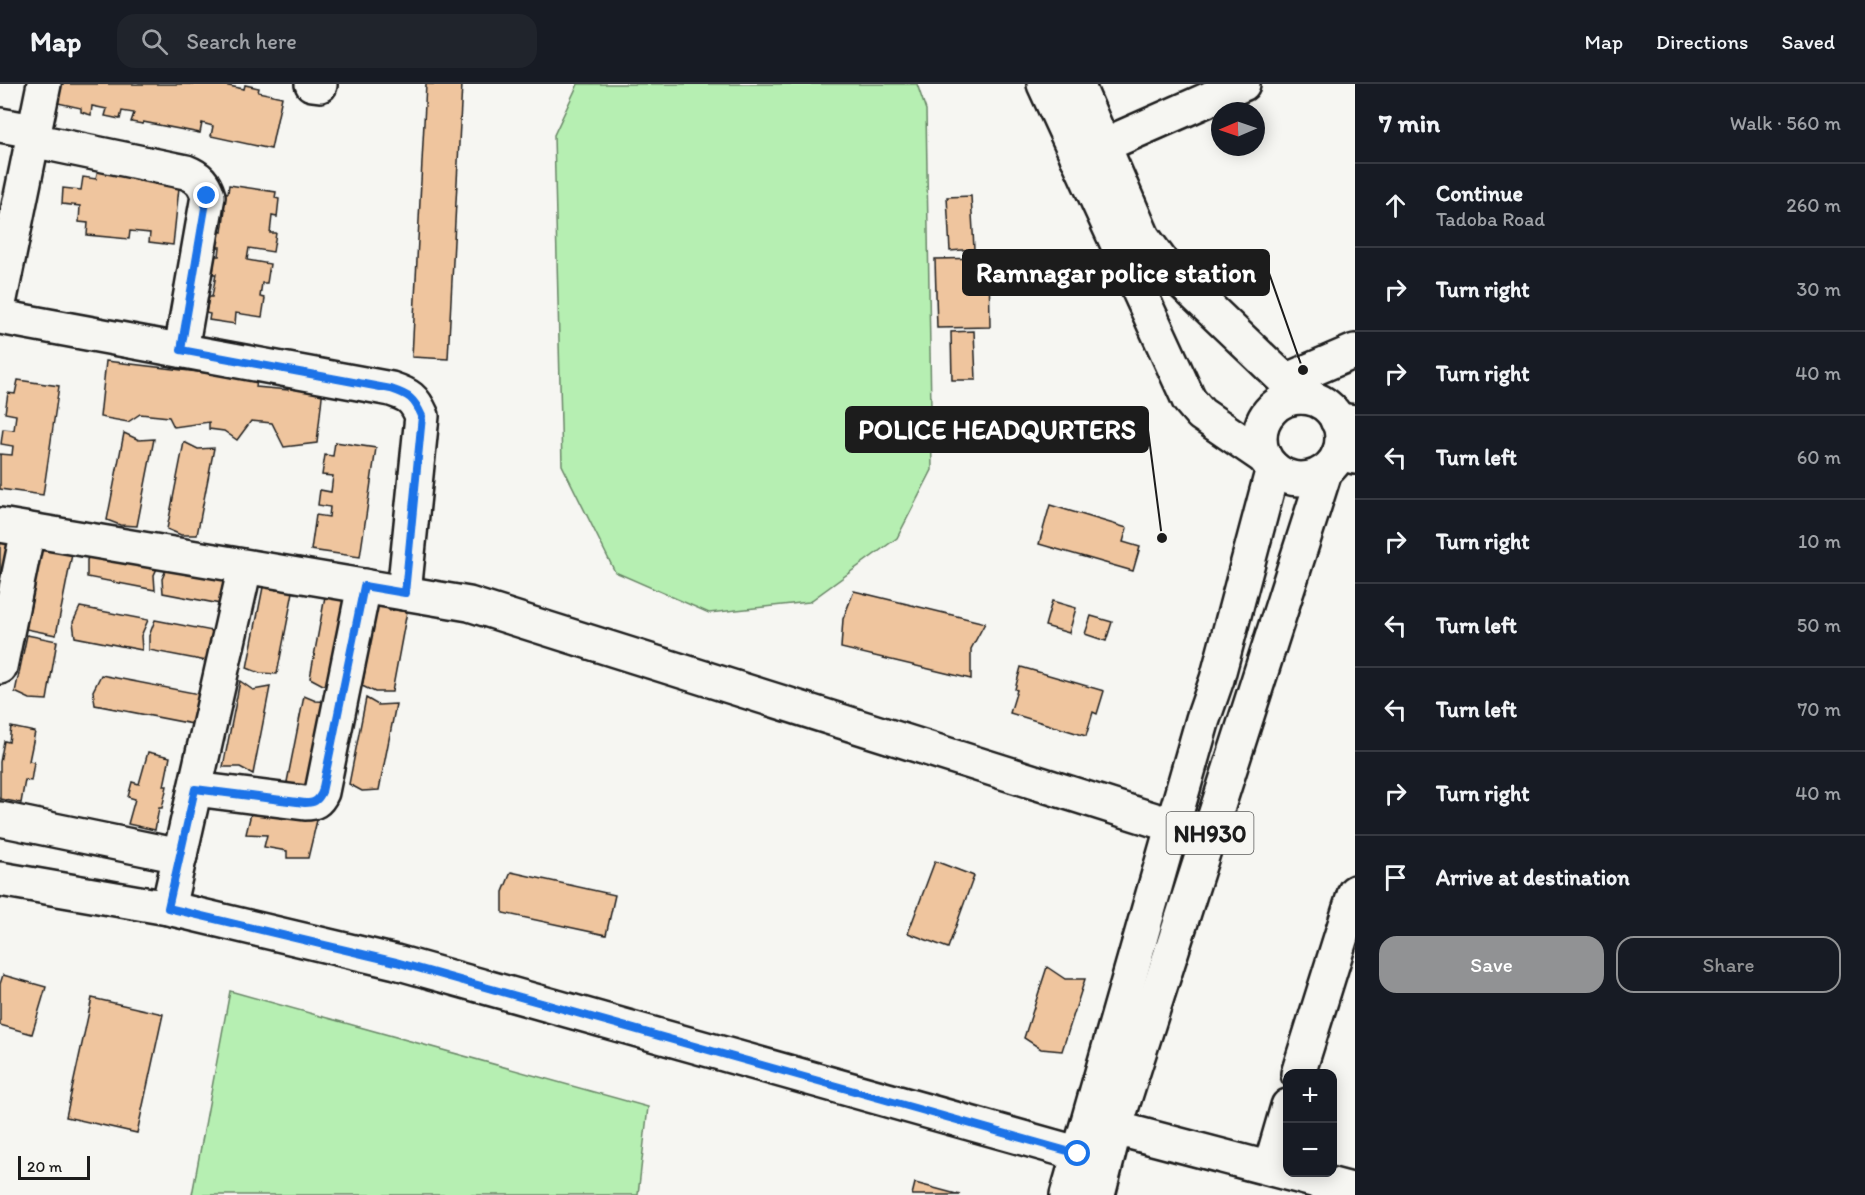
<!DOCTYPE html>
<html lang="en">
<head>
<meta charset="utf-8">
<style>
	body { margin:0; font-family:Itim,sans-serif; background:#20242c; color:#f1f3f6 }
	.controls { position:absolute; right:18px; bottom:18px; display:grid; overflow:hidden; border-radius:12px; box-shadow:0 3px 15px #0003 }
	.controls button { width:54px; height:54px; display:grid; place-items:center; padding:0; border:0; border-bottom:2px solid #363941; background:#171b24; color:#f1f3f6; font:30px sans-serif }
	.compass { position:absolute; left:1211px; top:18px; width:54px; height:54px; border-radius:50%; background:#171b24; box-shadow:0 3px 15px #0003; rotate:268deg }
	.scale { position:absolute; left:18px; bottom:15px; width:72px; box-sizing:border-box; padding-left:6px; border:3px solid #1c1c1c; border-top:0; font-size:16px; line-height:21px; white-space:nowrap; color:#1c1c1c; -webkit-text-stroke:4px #f6f6f2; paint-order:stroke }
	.stop { position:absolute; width:18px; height:18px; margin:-14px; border:4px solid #1a73e8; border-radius:50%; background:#fff }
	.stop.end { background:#1a73e8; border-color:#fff; box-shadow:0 2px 6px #0008 }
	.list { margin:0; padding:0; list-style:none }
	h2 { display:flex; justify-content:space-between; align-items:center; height:78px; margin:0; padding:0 24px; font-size:26px }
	h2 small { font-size:20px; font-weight:400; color:#9ea1a6 }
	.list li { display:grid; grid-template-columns:39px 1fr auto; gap:18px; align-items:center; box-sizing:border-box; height:84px; padding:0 24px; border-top:2px solid #363941 }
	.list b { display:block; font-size:22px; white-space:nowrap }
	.list p { margin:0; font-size:20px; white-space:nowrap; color:#9ea1a6 }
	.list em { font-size:20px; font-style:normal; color:#9ea1a6 }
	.actions { display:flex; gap:12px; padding:18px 24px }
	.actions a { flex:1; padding:14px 0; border:2px solid #919294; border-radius:18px; text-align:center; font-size:21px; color:#919294 }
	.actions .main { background:#919294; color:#fff }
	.icon { flex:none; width:33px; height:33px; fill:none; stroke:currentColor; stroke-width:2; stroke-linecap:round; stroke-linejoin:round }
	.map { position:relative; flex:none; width:1355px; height:1111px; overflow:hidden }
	header { display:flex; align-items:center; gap:36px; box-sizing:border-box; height:84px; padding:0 30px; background:#171b24; border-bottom:2px solid #363941 }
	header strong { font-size:28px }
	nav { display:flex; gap:33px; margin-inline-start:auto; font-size:21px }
	.search { width:420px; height:54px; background:#20242c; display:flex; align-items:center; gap:15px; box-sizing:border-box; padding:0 21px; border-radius:18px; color:#9ea1a6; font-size:22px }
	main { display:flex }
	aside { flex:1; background:#171b24 }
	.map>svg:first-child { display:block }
	.green { fill:#b6efb2; stroke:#698667; stroke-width:1.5 }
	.building { fill:#efc59e; stroke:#1c1c1c; stroke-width:1.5 }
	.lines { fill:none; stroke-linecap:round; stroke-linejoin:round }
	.minor-casing { stroke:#1c1c1c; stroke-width:38 }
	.major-casing { stroke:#1c1c1c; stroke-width:38 }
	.highway-casing { stroke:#1c1c1c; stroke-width:38 }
	.minor { stroke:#f6f6f2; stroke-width:33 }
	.major { stroke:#f6f6f2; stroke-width:33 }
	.highway { stroke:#f6f6f2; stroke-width:33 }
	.route { stroke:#1a73e8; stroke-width:8 }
	.labels { text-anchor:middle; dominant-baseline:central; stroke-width:5; stroke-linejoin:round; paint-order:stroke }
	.shield { fill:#f6f6f2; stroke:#5d5d5c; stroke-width:1.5 }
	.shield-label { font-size:24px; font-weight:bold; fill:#1c1c1c }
	.leader { fill:none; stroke:#1c1c1c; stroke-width:2 }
	.callout-dot { fill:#1c1c1c; stroke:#f6f6f2; stroke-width:2 }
	.callout { fill:#1c1c1c; stroke:#1c1c1c; stroke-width:2 }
	.callout-label { font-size:27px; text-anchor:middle; font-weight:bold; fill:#fff }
</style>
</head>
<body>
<header>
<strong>Map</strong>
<div class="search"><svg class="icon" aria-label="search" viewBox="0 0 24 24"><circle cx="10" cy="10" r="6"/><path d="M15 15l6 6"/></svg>Search here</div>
<nav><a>Map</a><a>Directions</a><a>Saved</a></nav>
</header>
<main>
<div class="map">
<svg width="1355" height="1111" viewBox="0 0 1355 1111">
	<rect width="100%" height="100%" fill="#f6f6f2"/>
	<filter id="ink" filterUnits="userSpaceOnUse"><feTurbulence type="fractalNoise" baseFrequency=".0167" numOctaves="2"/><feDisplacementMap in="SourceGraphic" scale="12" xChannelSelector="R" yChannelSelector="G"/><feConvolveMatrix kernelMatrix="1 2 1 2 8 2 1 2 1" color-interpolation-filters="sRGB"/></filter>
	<g filter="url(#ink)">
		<g class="green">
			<polygon points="578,0 917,0 926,26 932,386 897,454 809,518 709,529 615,488 562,381 554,51"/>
			<polygon points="230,907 648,1023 638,1111 192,1111"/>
		</g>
		<g class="building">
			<polygon points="62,0 219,0 244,5 245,1 259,4 258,8 282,13 271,65 211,52 213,42 202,39 200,49 143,38 143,40 131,38 134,29 122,27 120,35 105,32 107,25 92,22 91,31 81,28 81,24 58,19"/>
			<polygon points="426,0 462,0 448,275 412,273"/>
			<polygon points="98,85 140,90 139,97 157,99 180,94 173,161 149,158 150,149 130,147 129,155 87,151 88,139 79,138 80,122 62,120 63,104 81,106 83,93 96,95"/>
			<polygon points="229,101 276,108 275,114 279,115 277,133 272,132 270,149 276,149 273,168 249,164 247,176 270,180 267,199 262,199 260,213 265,214 262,233 236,229 235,240 209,236 210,230 206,229 209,213 212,213 216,190 213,190 215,172 219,172 220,163 216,163 218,147 222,148 225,125 222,124 224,108 228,109"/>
			<polygon points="971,112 974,165 950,167 947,113"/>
			<polygon points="989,174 990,243 937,244 935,175"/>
			<polygon points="974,247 976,296 952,296 951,248"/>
			<polygon points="106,277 257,295 256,303 288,306 289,298 323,303 317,359 284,363 272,339 251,337 237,356 224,347 209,345 209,338 174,343 169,333 140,330 128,338 100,333"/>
			<polygon points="18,296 59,302 43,411 0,405 0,370 12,371 13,362 1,360 3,345 14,346 16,331 5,329 8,309 15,310"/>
			<polygon points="124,349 139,356 154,355 137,442 120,441 107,436"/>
			<polygon points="184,358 198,365 214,364 197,451 181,451 167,445"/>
			<polygon points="335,358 376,364 360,473 311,466 316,431 329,433 330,423 318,421 320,406 331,408 333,392 322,391 325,371 333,372"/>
			<polygon points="1050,421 1127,444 1123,458 1140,463 1133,487 1039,460"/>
			<polygon points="0,450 18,456 0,542"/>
			<polygon points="43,459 73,465 56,551 26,545"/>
			<polygon points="93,463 161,476 154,491 155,506 87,493 87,476"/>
			<polygon points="169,479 237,493 231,522 163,509 162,495"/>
			<polygon points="264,498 276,506 294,503 277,590 260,589 247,584"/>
			<polygon points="326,507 341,515 356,514 339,600 323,601 310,594"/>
			<polygon points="854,507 985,539 971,565 971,595 841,564 843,535"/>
			<polygon points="378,516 390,527 408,522 392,608 375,608 362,602"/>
			<polygon points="1052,517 1076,524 1069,549 1045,542"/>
			<polygon points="80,523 148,536 141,552 142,566 75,553 73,538"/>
			<polygon points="1091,532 1112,538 1106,557 1085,550"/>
			<polygon points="155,536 223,549 217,579 149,566 149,552"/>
			<polygon points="27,551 57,557 47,616 30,615 15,608"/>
			<polygon points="1021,583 1104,607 1097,630 1093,628 1086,652 1010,629 1017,606 1015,605"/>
			<polygon points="101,591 199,610 193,640 95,621 93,607"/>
			<polygon points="240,597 253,606 270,603 253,690 240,683 223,683"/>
			<polygon points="304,612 316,617 334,618 317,704 300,706 287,698"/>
			<polygon points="366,614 378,621 396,620 379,706 362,707 349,700"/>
			<polygon points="11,643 35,648 29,677 34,678 31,697 25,696 21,719 0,715 0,678 4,657 9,658"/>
			<polygon points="148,668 170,673 164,702 167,702 162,724 159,724 155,746 128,740 135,715 128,713 132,698 139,700"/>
			<polygon points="254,717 318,732 308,774 287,774 287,767 264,763 267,751 246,750"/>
			<polygon points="935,777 974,792 948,864 908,849"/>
			<polygon points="511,788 615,811 606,851 503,829 503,808"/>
			<polygon points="1047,883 1065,895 1085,895 1062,967 1041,965 1024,954"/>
			<polygon points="3,891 46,903 32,950 0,941 0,900"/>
			<polygon points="92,914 163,930 137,1049 66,1033"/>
			<polygon points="915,1099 960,1111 912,1111"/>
		</g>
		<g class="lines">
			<g class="minor-casing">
				<g id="minor">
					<polyline points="312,0 320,1"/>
					<polyline points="0,41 34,47"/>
					<path d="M32 56 186 88C199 93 204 99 208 112L181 266"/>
					<polyline points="1077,73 1243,0"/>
					<polyline points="0,215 44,0"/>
					<path d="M0 233 391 305C409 311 414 314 422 332L404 509"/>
					<polyline points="1285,297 1355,267"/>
					<polyline points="0,441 469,520 1174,742"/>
					<polyline points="0,583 28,446"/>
					<path d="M195 705 305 719C314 719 318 717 322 708L364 502"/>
					<polyline points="0,735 180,772"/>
					<polyline points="168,824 245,483"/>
					<polyline points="1298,990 1355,808"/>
					<polyline points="1115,1044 1355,1107"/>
					<polyline points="1270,1084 1288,1022"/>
				</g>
			</g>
			<g class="major-casing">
				<g id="major">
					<polyline points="1337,336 1355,338"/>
					<polyline points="1339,369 1355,373"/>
					<polyline points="0,795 168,824 396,878 1105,1077"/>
				</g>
			</g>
			<g class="highway-casing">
				<g id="highway">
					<polyline points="1044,0 1189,316 1201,330 1264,373"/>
					<polyline points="1077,0 1143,153 1162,179 1302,313"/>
					<circle cx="1301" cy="354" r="41"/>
					<polyline points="1067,1111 1203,635 1217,595 1273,384"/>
					<polyline points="1098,1111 1115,1044 1325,388"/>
				</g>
			</g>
			<use href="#minor" class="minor"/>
			<use href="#major" class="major"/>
			<use href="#highway" class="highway"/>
		</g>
	</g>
	<g class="lines" filter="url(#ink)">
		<path class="route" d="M207 112 181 266 391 305C409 311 414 314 422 332L405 509 364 502 322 708C318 717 314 719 305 719L195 705 168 824 396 878 1078 1070"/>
	</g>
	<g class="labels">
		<rect class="shield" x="1166.5" y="728" width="87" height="42" rx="4.5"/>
		<g class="shield-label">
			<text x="1210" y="749">NH930</text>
		</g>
	</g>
	<path class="leader" d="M1303 286L1269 189M1162 454L1148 346"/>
	<g class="callout-dot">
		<circle cx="1303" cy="286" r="6"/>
		<circle cx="1162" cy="454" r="6"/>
	</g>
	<g class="callout">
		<rect x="963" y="166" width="306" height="45" rx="6"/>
		<rect x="846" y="323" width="302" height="45" rx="6"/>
	</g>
	<g class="callout-label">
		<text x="1116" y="198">Ramnagar police station</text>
		<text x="997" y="355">POLICE HEADQURTERS</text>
	</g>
</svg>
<div class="controls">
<button>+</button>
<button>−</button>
</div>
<svg class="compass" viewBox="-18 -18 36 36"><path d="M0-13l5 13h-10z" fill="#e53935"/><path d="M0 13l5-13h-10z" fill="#9ea1a6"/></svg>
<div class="scale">20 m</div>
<div class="stop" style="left:1078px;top:1070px"></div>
<div class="stop end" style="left:207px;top:112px"></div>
</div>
<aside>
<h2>7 min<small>Walk · 560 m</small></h2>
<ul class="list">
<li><svg class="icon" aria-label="ahead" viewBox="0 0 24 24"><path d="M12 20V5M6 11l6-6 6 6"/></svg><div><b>Continue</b><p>Tadoba Road</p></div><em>260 m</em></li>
<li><svg class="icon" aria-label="right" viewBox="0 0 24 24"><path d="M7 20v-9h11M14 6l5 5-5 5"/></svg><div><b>Turn right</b></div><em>30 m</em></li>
<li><svg class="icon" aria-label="right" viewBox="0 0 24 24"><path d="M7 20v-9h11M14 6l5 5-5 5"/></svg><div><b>Turn right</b></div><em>40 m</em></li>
<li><svg class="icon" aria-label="left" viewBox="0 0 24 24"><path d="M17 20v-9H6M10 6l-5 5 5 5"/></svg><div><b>Turn left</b></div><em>60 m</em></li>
<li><svg class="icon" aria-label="right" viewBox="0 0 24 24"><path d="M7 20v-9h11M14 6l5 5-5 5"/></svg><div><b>Turn right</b></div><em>10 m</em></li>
<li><svg class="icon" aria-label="left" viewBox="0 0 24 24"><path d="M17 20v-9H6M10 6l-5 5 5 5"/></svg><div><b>Turn left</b></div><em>50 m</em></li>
<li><svg class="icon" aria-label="left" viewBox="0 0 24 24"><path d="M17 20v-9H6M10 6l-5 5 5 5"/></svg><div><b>Turn left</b></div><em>70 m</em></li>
<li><svg class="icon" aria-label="right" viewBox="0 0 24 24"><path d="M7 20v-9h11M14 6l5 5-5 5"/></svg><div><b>Turn right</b></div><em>40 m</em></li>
<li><svg class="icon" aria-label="arrive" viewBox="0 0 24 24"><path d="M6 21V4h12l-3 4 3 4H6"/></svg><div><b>Arrive at destination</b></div></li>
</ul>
<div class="actions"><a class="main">Save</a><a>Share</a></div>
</aside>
</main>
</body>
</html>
